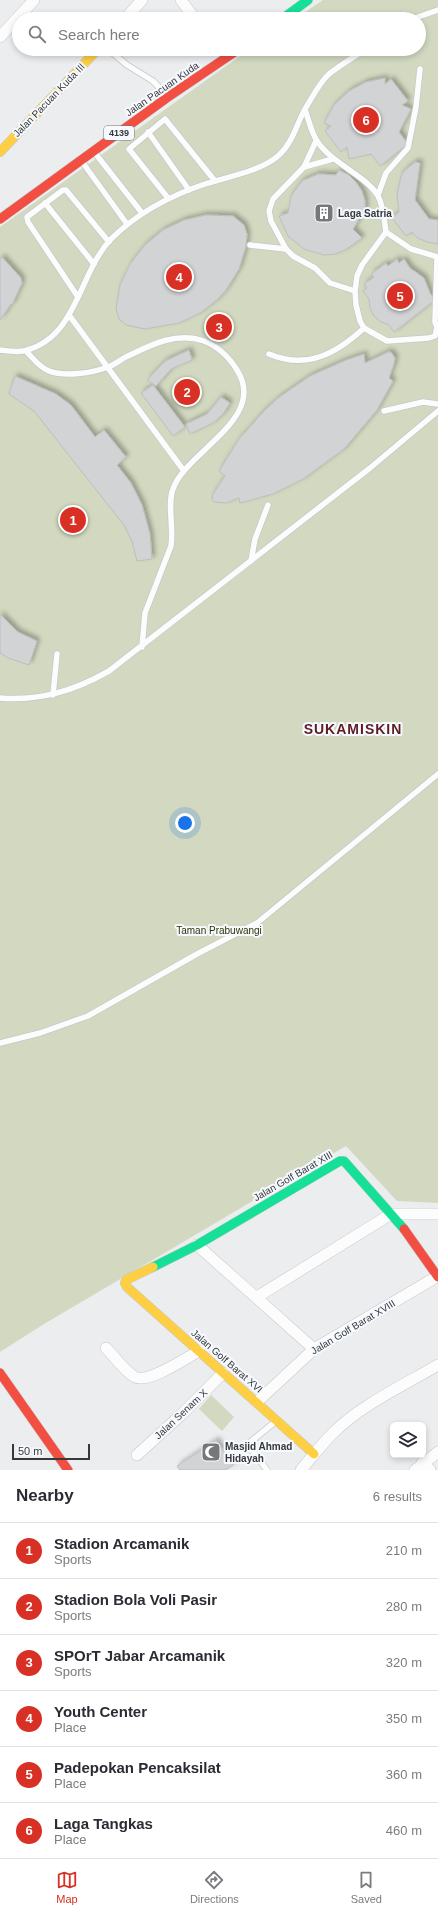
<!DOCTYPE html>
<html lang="en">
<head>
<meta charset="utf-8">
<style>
	body { margin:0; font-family:Helvetica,sans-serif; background:#f2f2f3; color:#2b2b33 }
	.controls { position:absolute; right:12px; bottom:12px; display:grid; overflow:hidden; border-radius:6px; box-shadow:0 2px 6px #0003 }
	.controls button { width:36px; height:36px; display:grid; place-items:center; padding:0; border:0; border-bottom:1px solid #e1e1e2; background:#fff; color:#2b2b33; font:20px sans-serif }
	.scale { position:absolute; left:12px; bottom:10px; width:78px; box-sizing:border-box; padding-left:4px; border:2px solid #37383a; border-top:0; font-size:11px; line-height:14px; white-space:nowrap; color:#37383a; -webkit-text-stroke:3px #f6faff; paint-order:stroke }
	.you { position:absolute; left:185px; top:823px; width:14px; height:14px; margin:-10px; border:3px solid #fff; border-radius:50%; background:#1a73e8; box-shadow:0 0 0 6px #1a73e833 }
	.badge { display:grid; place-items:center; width:26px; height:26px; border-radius:50%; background:#d93025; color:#fff; font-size:13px; font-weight:700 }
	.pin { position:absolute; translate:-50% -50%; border:2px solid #fff; box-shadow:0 1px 4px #0006 }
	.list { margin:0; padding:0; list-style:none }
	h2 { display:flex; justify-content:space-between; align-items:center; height:52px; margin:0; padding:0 16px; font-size:17px }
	h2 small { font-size:13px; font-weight:400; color:#7c7c81 }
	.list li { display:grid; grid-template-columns:26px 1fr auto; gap:12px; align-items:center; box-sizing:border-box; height:56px; padding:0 16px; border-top:1px solid #e1e1e2 }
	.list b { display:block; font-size:15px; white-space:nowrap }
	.list p { margin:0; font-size:13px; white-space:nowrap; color:#7c7c81 }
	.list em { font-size:13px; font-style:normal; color:#7c7c81 }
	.icon { flex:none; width:22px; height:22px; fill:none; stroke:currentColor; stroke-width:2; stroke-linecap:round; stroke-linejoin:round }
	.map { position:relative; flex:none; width:438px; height:1470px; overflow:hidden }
	.search { position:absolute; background:#fff; box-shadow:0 2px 6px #0003; left:12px; right:12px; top:12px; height:44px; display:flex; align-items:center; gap:10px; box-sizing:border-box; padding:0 14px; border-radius:22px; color:#7c7c81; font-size:15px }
	.sheet { height:388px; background:#fff }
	nav { display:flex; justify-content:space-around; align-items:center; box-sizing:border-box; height:56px; border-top:1px solid #e1e1e2; background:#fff; font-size:11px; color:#7c7c81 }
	nav a { display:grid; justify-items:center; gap:2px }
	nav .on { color:#d93025 }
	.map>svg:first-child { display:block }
	.green { fill:#d2d9c0 }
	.building { fill:#d1d3d4; stroke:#bdbec0; filter:url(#shadow) }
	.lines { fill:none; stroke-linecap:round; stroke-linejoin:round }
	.lane-casing { stroke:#c7c8ca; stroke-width:7 }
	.street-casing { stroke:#c7c8ca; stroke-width:12 }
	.fast-casing { stroke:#c7c8ca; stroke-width:10 }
	.slow-casing { stroke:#c7c8ca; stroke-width:10 }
	.jam-casing { stroke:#c7c8ca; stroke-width:10 }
	.lane { stroke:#fcfcfd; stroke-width:5.5 }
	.street { stroke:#fcfcfd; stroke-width:11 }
	.fast { stroke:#16e098; stroke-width:9 }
	.slow { stroke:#ffcf43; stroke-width:9 }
	.jam { stroke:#f24e42; stroke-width:9 }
	.labels { text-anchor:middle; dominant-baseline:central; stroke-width:4; stroke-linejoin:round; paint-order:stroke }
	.shield { fill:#f6faff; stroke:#707275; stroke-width:1 }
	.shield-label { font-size:9px; font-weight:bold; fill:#37383a }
	.street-label { font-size:10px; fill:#37383a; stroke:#f6faff }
	.poi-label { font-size:10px; font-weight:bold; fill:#37383a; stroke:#f6faff; text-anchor:start }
	.park-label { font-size:10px; fill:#2c3406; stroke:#f6faff }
	.district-label { font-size:14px; font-weight:bold; letter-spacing:1px; fill:#5f1a22; stroke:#f6faff }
</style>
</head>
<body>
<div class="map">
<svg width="438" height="1470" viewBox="0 0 438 1470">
	<defs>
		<filter id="shadow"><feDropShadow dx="3" dy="-3" stdDeviation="2" flood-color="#0004"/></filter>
	</defs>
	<rect width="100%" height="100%" fill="#ebedef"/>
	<g class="green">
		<polygon points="323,0 438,0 438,1203 397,1201 346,1146 44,1324 0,1352 0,227 250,49 419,49 419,19 295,19"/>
		<polygon points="211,1395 234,1417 222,1431 199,1409"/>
	</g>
	<g class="building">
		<polygon points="385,78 385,84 391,79 408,101 402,105 411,109 399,132 408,144 380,166 371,154 349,159 347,147 341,152 325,131 331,126 324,123 334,105 349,91 366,82"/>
		<polygon points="415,162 420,163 415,200 429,219 438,220 438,244 427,242 418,238 412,232 406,236 392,218 399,212 397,195 401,176 404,171"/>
		<polygon points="339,170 349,175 356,182 362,191 365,201 365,212 361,212 358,221 353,229 362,238 345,250 335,254 324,255 304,249 288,236 279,216 288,213 291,196 302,181 318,174 336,175"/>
		<polygon points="206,215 233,216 244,225 247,234 246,246 239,269 226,290 218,299 200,313 179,323 145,329 126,325 119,319 116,309 120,285 130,264 145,245 163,230 184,220"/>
		<polygon points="2,257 21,278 22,283 12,305 11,304 0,320 0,259"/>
		<polygon points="397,259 399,263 404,259 410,268 424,278 430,293 435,300 394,332 389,325 381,322 374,316 370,308 369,299 363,291 367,288 364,284 374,277 371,274 386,263 388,266"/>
		<polygon points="189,350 192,360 171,369 156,386 147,380 165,361"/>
		<polygon points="388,352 391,352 395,358 394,364 389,378 393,381 377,410 344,449 303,479 273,494 240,503 239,498 226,503 214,502 212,499 213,494 225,476 219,471 239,439 264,411 278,398 310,376 346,360 364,354 365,363"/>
		<polygon points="15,376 56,394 71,405 95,437 104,430 126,457 117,465 131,483 142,505 150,534 152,559 137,561 132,541 124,525 34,411 9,394"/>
		<polygon points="153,385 185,427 173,436 141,393"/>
		<polygon points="221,397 230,403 223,414 213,423 190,434 186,424 207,414"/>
		<polygon points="0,614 18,632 37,641 29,665 8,658 0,653"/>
		<polygon points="216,1440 233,1465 225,1470 180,1470 177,1466"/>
	</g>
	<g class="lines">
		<g class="lane-casing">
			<g id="lane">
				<polyline points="412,19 438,10"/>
				<polyline points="108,49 127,65 153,81 167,96"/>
				<path d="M305 110C309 120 311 132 317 141 331 163 368 177 378 196 384 207 384 220 386 232L411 249 438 257"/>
				<polyline points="148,132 189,190"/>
				<polyline points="316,141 304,167 273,199 269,211 271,221 286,249 293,256 315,268 330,283 355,291"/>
				<polyline points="95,153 142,213"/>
				<polyline points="83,163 127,224"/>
				<polyline points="304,167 333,159"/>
				<polyline points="378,195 386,173 408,148 416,107 420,69"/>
				<polyline points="168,198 129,149 165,119 215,181"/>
				<polyline points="45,203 94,264"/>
				<polyline points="386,232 362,265 357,276 355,291 356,305 360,321 364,328 387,341 429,338 435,336 437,327 435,322 437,257"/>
				<polyline points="250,245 286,249"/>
				<polyline points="78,297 28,222 27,217 63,190 66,190 109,242"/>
				<polyline points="69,315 184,471"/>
				<path d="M0 350C8 351 19 353 27 350 77 336 79 274 110 240 137 213 169 196 205 184 227 177 261 171 278 156 293 143 296 125 305 109 312 98 319 83 329 74 340 65 354 57 366 49"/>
				<path d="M26 351C33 358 39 367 49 371 65 377 92 373 108 367 114 365 119 361 124 358 149 346 175 331 204 341 219 347 229 357 237 370 268 419 186 451 173 489 167 504 174 528 171 546L145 613 142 647"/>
				<path d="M269 354C306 370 336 354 364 328"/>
				<polyline points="384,411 423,402 438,404"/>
				<polyline points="251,561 255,539 268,505"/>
				<polyline points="53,695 57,654"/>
				<path d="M0 698C40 701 74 691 109 671L370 468 438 411"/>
				<polyline points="0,1043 40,1033 88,1016 197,954 257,923 438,774"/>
				<polyline points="267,1470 249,1446 249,1443 275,1422"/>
			</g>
		</g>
		<g class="street-casing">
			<g id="street">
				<polyline points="181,0 195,19"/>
				<polyline points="125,19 142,0"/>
				<polyline points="0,37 34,0"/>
				<polyline points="197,1245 314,1349"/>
				<polyline points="257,1297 391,1214 438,1214"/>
				<path d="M106 1348C115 1357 124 1371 135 1377 148 1384 186 1358 199 1351"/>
				<polyline points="257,1402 314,1349 438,1276"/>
				<polyline points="137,1455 182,1414 223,1373"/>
				<polyline points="422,1463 430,1470"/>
				<path d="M301 1470C312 1457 322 1444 333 1433 361 1405 404 1385 438 1365"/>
				<polyline points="415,1470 438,1452"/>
			</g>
		</g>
		<g class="fast-casing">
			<g id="fast">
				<polyline points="282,19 308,0"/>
				<polyline points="153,1267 197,1245 340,1161 344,1161 404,1229"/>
			</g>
		</g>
		<g class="slow-casing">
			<g id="slow">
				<polyline points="0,152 98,49"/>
				<polyline points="153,1267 126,1280 125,1283 127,1287 314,1454"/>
			</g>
		</g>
		<g class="jam-casing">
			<g id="jam">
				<polyline points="0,219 168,97 239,49"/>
				<polyline points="404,1229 438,1277"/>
				<polyline points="0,1373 68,1470"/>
			</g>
		</g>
		<use href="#lane" class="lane"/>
		<use href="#street" class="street"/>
		<use href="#fast" class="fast"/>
		<use href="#slow" class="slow"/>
		<use href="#jam" class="jam"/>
	</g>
	<defs>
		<g id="building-square" transform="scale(1)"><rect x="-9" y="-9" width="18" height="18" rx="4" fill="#767779" stroke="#f6faff"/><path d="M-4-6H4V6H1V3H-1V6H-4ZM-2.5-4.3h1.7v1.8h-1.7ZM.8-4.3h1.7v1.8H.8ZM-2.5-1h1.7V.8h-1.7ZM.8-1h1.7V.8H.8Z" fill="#fff"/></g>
		<g id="mosque-square" transform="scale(1)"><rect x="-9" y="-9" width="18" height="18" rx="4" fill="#767779" stroke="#f6faff"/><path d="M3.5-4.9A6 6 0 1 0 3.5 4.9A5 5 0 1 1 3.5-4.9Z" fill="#fff"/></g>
	</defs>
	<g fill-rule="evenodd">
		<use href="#building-square" x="324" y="213"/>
		<use href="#mosque-square" x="211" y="1452"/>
	</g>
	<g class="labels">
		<rect class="shield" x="104" y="126" width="30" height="14" rx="3"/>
		<g class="shield-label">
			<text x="119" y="133">4139</text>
		</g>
		<g class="street-label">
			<text transform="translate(162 89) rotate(-35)">Jalan Pacuan Kuda</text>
			<text transform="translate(49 100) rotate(-46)">Jalan Pacuan Kuda III</text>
			<text transform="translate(293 1176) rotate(-30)">Jalan Golf Barat XIII</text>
			<text transform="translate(353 1327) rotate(-31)">Jalan Golf Barat XVIII</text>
			<text transform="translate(227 1361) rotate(41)">Jalan Golf Barat XVI</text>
			<text transform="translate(181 1414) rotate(-43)">Jalan Senam X</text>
		</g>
		<g class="poi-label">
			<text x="338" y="213">Laga Satria</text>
			<text x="225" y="1446">Masjid Ahmad<tspan x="225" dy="12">Hidayah</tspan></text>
		</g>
		<g class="park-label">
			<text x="219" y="930">Taman Prabuwangi</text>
		</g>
		<g class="district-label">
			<text x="353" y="729">SUKAMISKIN</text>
		</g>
	</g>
</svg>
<div class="controls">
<button><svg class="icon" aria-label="layers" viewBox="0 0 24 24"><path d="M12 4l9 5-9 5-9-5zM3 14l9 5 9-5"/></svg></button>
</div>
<div class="scale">50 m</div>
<div class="you"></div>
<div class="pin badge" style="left:73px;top:520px">1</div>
<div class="pin badge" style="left:187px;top:392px">2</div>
<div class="pin badge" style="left:219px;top:327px">3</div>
<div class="pin badge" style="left:179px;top:277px">4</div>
<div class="pin badge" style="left:400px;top:296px">5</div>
<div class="pin badge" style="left:366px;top:120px">6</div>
<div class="search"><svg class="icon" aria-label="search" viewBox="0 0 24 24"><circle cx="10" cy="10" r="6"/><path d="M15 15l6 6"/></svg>Search here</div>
</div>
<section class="sheet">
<h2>Nearby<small>6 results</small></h2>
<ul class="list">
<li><span class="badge">1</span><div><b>Stadion Arcamanik</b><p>Sports</p></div><em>210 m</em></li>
<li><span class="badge">2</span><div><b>Stadion Bola Voli Pasir</b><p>Sports</p></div><em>280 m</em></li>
<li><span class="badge">3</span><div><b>SPOrT Jabar Arcamanik</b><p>Sports</p></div><em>320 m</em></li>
<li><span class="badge">4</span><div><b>Youth Center</b><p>Place</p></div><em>350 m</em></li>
<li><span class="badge">5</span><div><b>Padepokan Pencaksilat</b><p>Place</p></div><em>360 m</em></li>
<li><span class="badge">6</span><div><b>Laga Tangkas</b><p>Place</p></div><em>460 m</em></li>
</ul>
</section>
<nav>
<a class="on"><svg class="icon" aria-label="map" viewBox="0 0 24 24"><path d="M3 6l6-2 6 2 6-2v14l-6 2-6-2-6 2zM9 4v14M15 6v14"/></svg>Map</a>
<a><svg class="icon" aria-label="directions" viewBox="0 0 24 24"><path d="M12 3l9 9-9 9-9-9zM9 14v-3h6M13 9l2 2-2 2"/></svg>Directions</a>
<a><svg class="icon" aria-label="saved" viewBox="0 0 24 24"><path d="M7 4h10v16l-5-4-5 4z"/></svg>Saved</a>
</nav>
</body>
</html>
